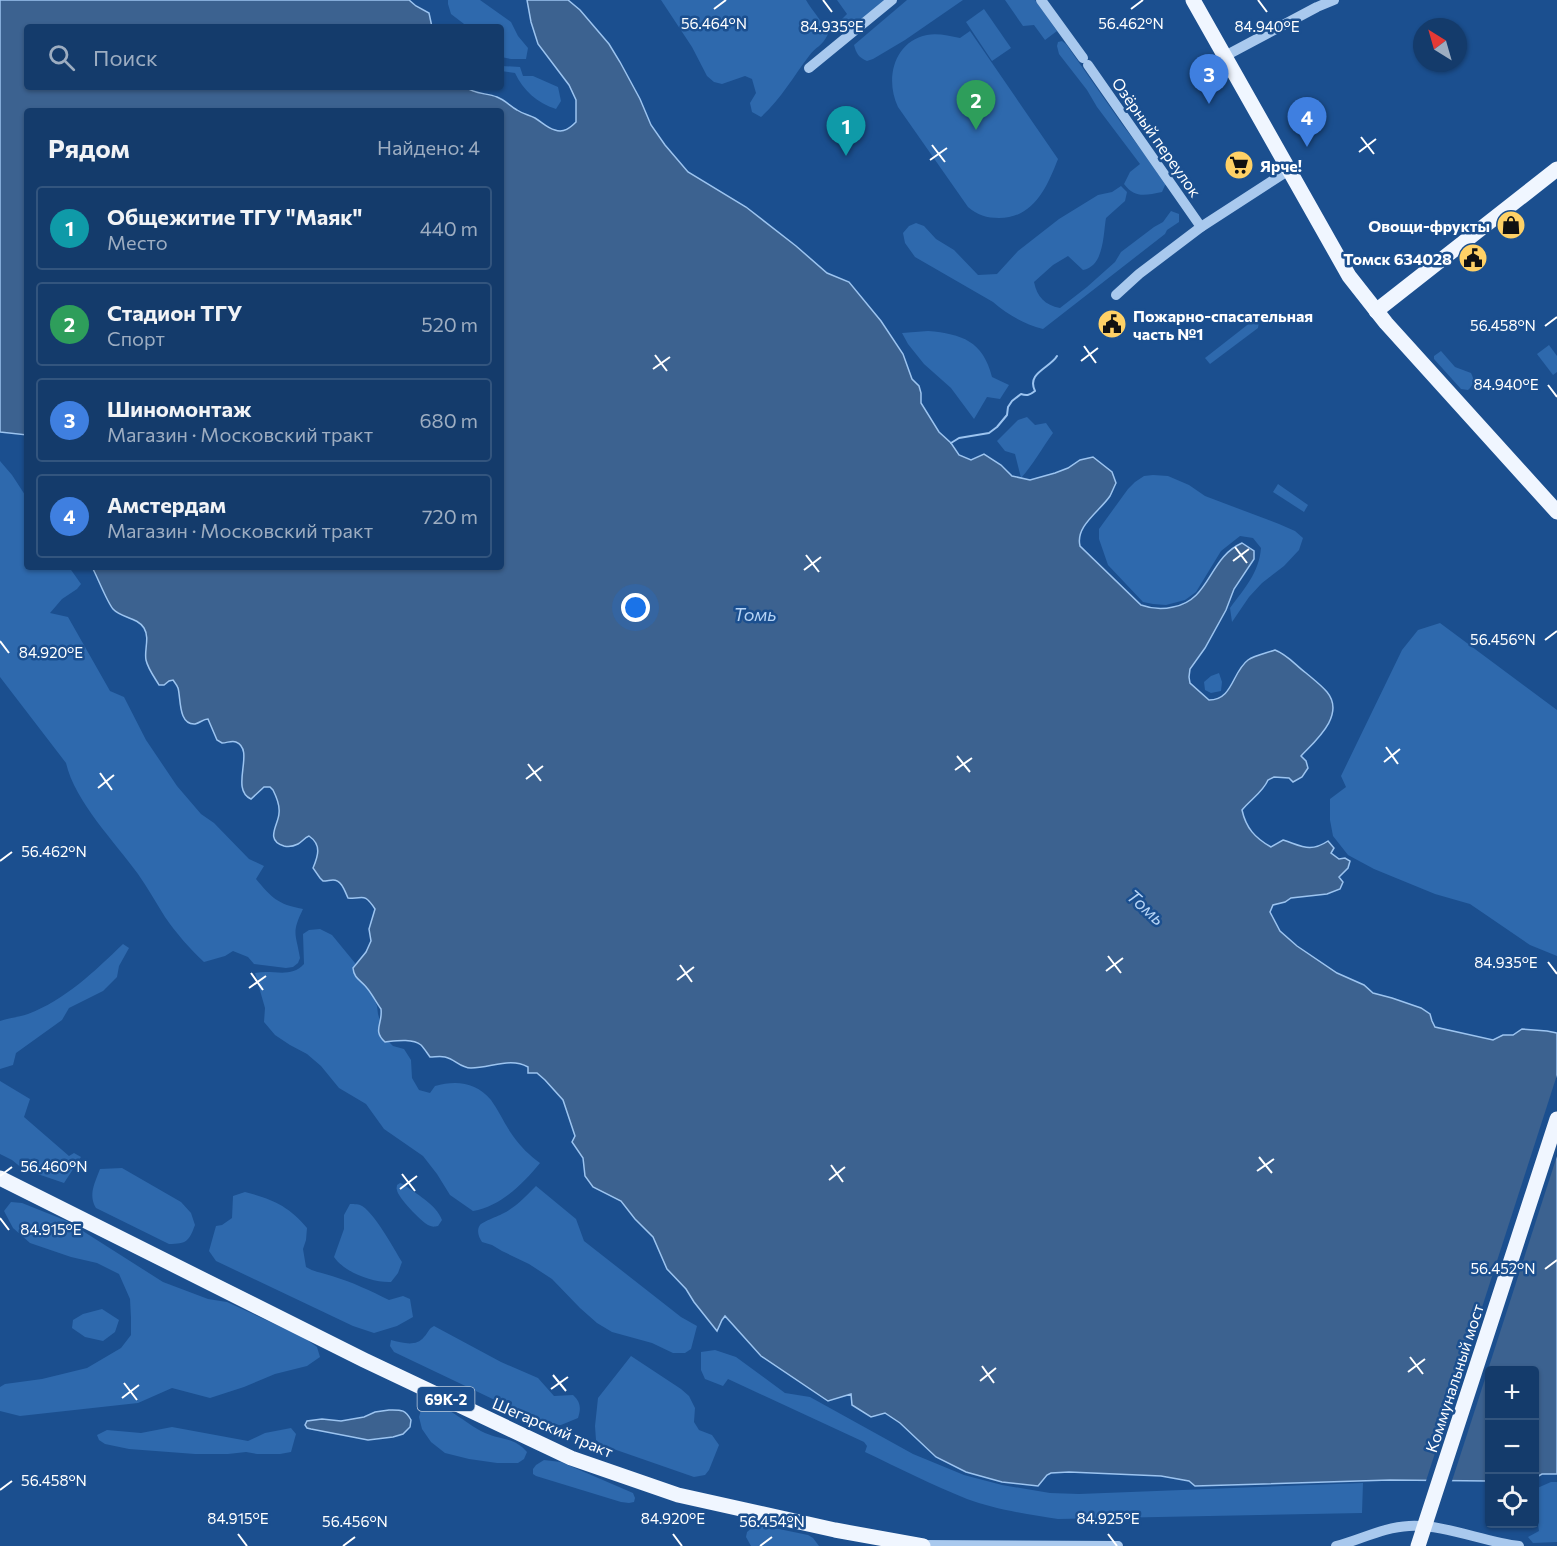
<!DOCTYPE html>
<html lang="ru">
<head>
<meta charset="utf-8">
<style>
	body { margin:0; font-family:Commissioner,sans-serif; background:#214673; color:#f1f3f6 }
	.controls { position:absolute; right:18px; bottom:18px; display:grid; overflow:hidden; border-radius:6px; box-shadow:0 2px 4px #0004 }
	.controls button { width:54px; height:54px; display:grid; place-items:center; padding:0; border:0; border-bottom:2px solid #33557e; background:#143b6b; color:#f1f3f6; font:30px sans-serif }
	.compass { position:absolute; left:1413px; top:18px; width:54px; height:54px; border-radius:50%; background:#143b6b; box-shadow:0 2px 4px #0004; rotate:323deg }
	.you { position:absolute; left:636px; top:608px; width:21px; height:21px; margin:-15px; border:4px solid #fff; border-radius:50%; background:#1a73e8; box-shadow:0 0 0 9px #1a73e833 }
	.badge { display:grid; place-items:center; width:39px; height:39px; border-radius:50%; background:#ffd166; color:#fff; font-size:20px; font-weight:700 }
	.pin { position:absolute; translate:-50% -50px; filter:drop-shadow(0 2px 3px #0008) }
	.pin::after { content:''; position:absolute; top:32px; width:21px; height:18px; background:inherit; clip-path:polygon(0 0,100% 0,50% 100%) }
	.list { margin:0; padding:0; list-style:none }
	h2 { display:flex; justify-content:space-between; align-items:center; height:78px; margin:0; padding:0 24px; font-size:26px }
	h2 small { font-size:20px; font-weight:400; color:#9dadc1 }
	.list li { display:grid; grid-template-columns:39px 1fr auto; gap:18px; align-items:center; box-sizing:border-box; height:84px; margin:0 12px 12px; padding:0 12px; border:2px solid #33557e; border-radius:6px }
	.list b { display:block; font-size:22px; white-space:nowrap }
	.list p { margin:0; font-size:20px; white-space:nowrap; color:#9dadc1 }
	.list em { font-size:20px; font-style:normal; color:#9dadc1 }
	.icon { flex:none; width:33px; height:33px; fill:none; stroke:currentColor; stroke-width:2; stroke-linecap:round; stroke-linejoin:round }
	.map { position:relative; flex:none; width:1557px; height:1546px; overflow:hidden }
	.search { position:absolute; background:#143b6b; box-shadow:0 2px 4px #0004; left:24px; top:24px; width:480px; height:66px; display:flex; align-items:center; gap:15px; box-sizing:border-box; padding:0 21px; border-radius:6px; color:#9dadc1; font-size:22px }
	.panel { position:absolute; background:#143b6b; box-shadow:0 2px 4px #0004; left:24px; top:108px; width:480px; height:462px; border-radius:6px }
	.map>svg:first-child { display:block }
	.green { fill:#2e69ad }
	.water { fill:#3c6290; stroke:#9cc4f0; stroke-width:1.5 }
	.pier { fill:#1b4f8f }
	.lines { fill:none; stroke-linecap:round; stroke-linejoin:round }
	.stream { stroke:#9cc4f0; stroke-width:2 }
	.minor { stroke:#a9c9ee; stroke-width:10 }
	.major { stroke:#f0f6ff; stroke-width:15 }
	.ticks { fill:none; stroke:#fff; stroke-width:2 }
	.labels { text-anchor:middle; dominant-baseline:central; stroke-width:5; stroke-linejoin:round; paint-order:stroke }
	.shield { fill:#1b4f8f; stroke:#bbcadd; stroke-width:1.5 }
	.shield-label { font-size:15px; font-weight:bold; fill:#fff }
	.street-label { font-size:16px; fill:#fff; stroke:#1b4f8f }
	.poi-label { font-size:16px; font-weight:bold; fill:#fff; stroke:#1b4f8f; text-anchor:start }
	.water-label { font-size:18px; font-style:italic; fill:#b5d3f5; stroke:#1b4f8f }
	.ticks-label { font-size:15px; text-anchor:middle; fill:#fff; stroke:#1b4f8f; stroke-width:5; stroke-linejoin:round; paint-order:stroke }
</style>
</head>
<body>
<div class="map">
<svg width="1557" height="1546" viewBox="0 0 1557 1546">
	<rect width="100%" height="100%" fill="#1b4f8f"/>
	<g class="green">
		<polygon points="448,0 480,0 511,22 518,36 528,48 526,59 511,59 501,57 501,27 468,27 451,14 448,4"/>
		<path d="M661 0H806C813 12 823 22 828 34 822 47 816 46 809 56 793 77 781 99 761 117L752 112 750 103 756 93 752 79 745 76 722 84 714 82 707 76 692 47Z"/>
		<polygon points="837,0 889,0 843,33 840,28 839,22 847,14"/>
		<path d="M907 0H963L905 40 873 59 867 61C859 58 856 53 854 45Z"/>
		<polygon points="1005,0 1035,0 1057,31 1045,40 1034,25 1023,26"/>
		<polygon points="984,9 1011,48 992,61 966,22"/>
		<path d="M970 31 1058 159C1047 187 1034 218 999 218 987 218 977 215 968 207L898 107C885 80 893 42 927 35 938 33 949 36 960 38Z"/>
		<path d="M1062 41 1066 44 1122 124 1166 183 1162 192C1146 195 1135 199 1124 184L1130 172 1140 164 1097 107 1087 90 1059 54 1057 46 1058 42Z"/>
		<path d="M501 66 520 67 523 76H533L558 87 561 101 556 109C537 103 523 90 515 73L501 71Z"/>
		<path d="M1121 186 1127 192 1125 201 1106 218C1103 236 1104 266 1083 270L1068 256 1053 265 1034 282C1037 297 1045 305 1060 308L1087 287 1115 262 1121 252 1154 227 1163 222 1171 211 1179 214V222L1167 230 1165 234 1043 329C1024 324 1008 315 993 302L915 257 905 243 903 233 909 226 916 223 924 226 936 239 954 250 978 275 997 274 1018 251 1059 219 1098 195 1112 192Z"/>
		<polygon points="1260,315 1258,328 1210,364 1205,358"/>
		<path d="M928 331C962 334 983 341 992 377L1009 385 1000 399 987 397 974 419 951 388 924 364 908 344 902 333Z"/>
		<polygon points="1549,345 1557,356 1557,372 1553,375 1537,354"/>
		<path d="M1441 351 1455 367 1471 373C1475 381 1474 384 1468 390L1461 389 1434 359V356Z"/>
		<path d="M1027 417 1035 425 1046 423 1053 433C1042 448 1033 465 1021 478L1015 454 1005 451 997 441 1018 420Z"/>
		<path d="M0 461 12 475 27 498V567H69L81 584 77 589 62 599 50 613 68 617 110 691 124 697 146 740 177 786 201 814 214 823 249 859 264 866 256 879C272 898 277 904 303 909 291 934 296 933 300 958L298 963 293 967 286 968 254 964 248 957 233 951 225 956 204 962C190 949 176 933 165 917 156 903 148 888 138 874 115 842 75 802 66 763L0 677Z"/>
		<path d="M1153 475 1168 476 1189 485 1205 496 1279 524 1295 531 1303 538 1299 550 1284 566 1262 583 1249 597 1232 622 1230 608C1244 589 1259 573 1261 548L1253 538 1240 536 1221 551 1196 592 1185 600 1166 605 1153 604 1143 602 1108 565 1099 539V529L1128 489 1135 482 1144 476Z"/>
		<polygon points="1278,484 1308,505 1304,512 1273,492"/>
		<polygon points="1440,623 1557,710 1557,956 1530,945 1470,904 1435,894 1374,869 1348,855 1333,836 1330,820 1330,799 1346,787 1341,776 1402,650 1418,630"/>
		<polygon points="1219,673 1222,682 1221,691 1211,693 1205,690 1204,682 1211,676"/>
		<path d="M320 929 332 935 355 963 359 977 368 984 377 1006 378 1014 385 1038 393 1046 404 1049 411 1060 412 1078 419 1090 430 1093 435 1086C456 1080 476 1082 491 1100 499 1111 505 1125 513 1136 521 1147 529 1155 540 1163 523 1184 501 1206 473 1211L450 1195 437 1174 423 1156 384 1129 366 1104 339 1088 321 1066 307 1054 290 1045 275 1035 264 1022 265 1008 255 973C273 969 290 979 304 964L303 934 309 930Z"/>
		<path d="M123 944 129 948 119 966 117 977 103 991 69 1008 62 1020 16 1053 13 1065 0 1069V1021C9 1018 19 1017 28 1014 65 1000 95 971 123 944Z"/>
		<polygon points="0,1081 30,1099 24,1117 69,1156 74,1153 81,1157 64,1183 23,1169 12,1160 0,1154"/>
		<path d="M122 1168 181 1202 191 1213 195 1225C189 1241 187 1244 169 1244L96 1208C88 1194 95 1183 100 1169Z"/>
		<path d="M400 1183 403 1184C416 1194 436 1204 442 1220L438 1226C433 1227 433 1227 428 1225 421 1221 398 1198 397 1190 396 1188 397 1187 397 1185Z"/>
		<path d="M536 1186 576 1219 584 1241 681 1317 697 1326 691 1349 685 1353H673L652 1343 612 1332 597 1323 580 1308 552 1279 529 1264 502 1251 492 1245 482 1242C479 1237 476 1231 480 1225 482 1222 501 1215 506 1212 518 1205 527 1195 536 1186Z"/>
		<path d="M245 1192C272 1199 289 1206 307 1228L306 1240 303 1249 306 1267C314 1272 323 1273 332 1276 352 1282 371 1291 389 1300L403 1296 410 1299 413 1317 397 1326 374 1333 353 1326 216 1261 209 1251 216 1226 222 1225 232 1218 233 1196Z"/>
		<polygon points="11,1202 22,1203 67,1221 163,1282 208,1299 227,1302 303,1337 317,1347 320,1357 307,1366 275,1374 244,1387 210,1398 172,1388 138,1403 20,1416 0,1411 0,1387 5,1384 42,1379 87,1368 121,1348 131,1335 131,1318 130,1299 119,1274 97,1263 71,1257 30,1243 13,1228 4,1211"/>
		<path d="M350 1204C351 1204 359 1204 360 1205 373 1210 394 1249 402 1262L398 1273 391 1282C373 1283 344 1272 334 1257L344 1229V1215Z"/>
		<polygon points="102,1309 119,1320 115,1332 103,1341 85,1337 72,1328 73,1320 83,1314"/>
		<path d="M434 1326 501 1362 538 1378 554 1396 573 1395C581 1402 581 1409 578 1418L561 1425H547L394 1352 390 1346 391 1340C403 1343 416 1347 424 1337 429 1332 428 1329 434 1326Z"/>
		<path d="M715 1350 736 1357 785 1393 810 1397 913 1454 964 1475 1002 1485 1050 1493 1079 1494 1363 1483 1362 1513 1058 1519C1030 1515 994 1509 967 1499 932 1485 899 1468 865 1452L867 1446 864 1442 728 1379 723 1386 705 1379 701 1370V1352Z"/>
		<polygon points="631,1356 681,1389 689,1396 695,1408 694,1422 699,1430 712,1435 719,1445 709,1470 705,1475 694,1477 602,1445 596,1440 595,1426 598,1398"/>
		<path d="M423 1403C448 1403 463 1423 485 1433 501 1440 514 1437 527 1452L524 1459 518 1463H497L469 1459 445 1453 431 1442 422 1429 419 1417Z"/>
		<polygon points="172,1427 248,1441 265,1433 291,1428 296,1434 291,1452 280,1454 257,1454 246,1452 228,1454 195,1454 129,1449 105,1444 99,1440 97,1435 107,1430 141,1433"/>
		<polygon points="544,1460 561,1462 633,1493 635,1498 634,1502 629,1503 621,1502 536,1476 533,1474 533,1469 536,1465"/>
		<path d="M1551 1482H1557V1542L1533 1543 1528 1537 1539 1531C1537 1517 1534 1504 1535 1489Z"/>
		<polygon points="759,1525 808,1535 813,1538 819,1546 751,1546 746,1537 747,1532 753,1527"/>
	</g>
	<g class="water">
		<path d="M0 0H409L416 6 429 13 432 27H27V87H466C473 94 487 93 497 97 505 100 510 106 517 110 523 114 529 115 535 118 542 122 547 128 555 130 564 133 570 128 576 122V100L569 85 538 44 531 22 527 0H568L580 10 609 44 620 62 640 99 651 125 665 145 688 172 746 207 796 246 827 273 849 282 881 321 903 354 912 379 919 386 921 393V403L939 432 951 443 959 455 971 460 984 454 1001 465 1012 476 1030 480 1055 473 1068 468 1080 460 1093 457 1112 472 1116 483C1114 487 1112 492 1110 496 1100 511 1075 526 1080 546L1141 605C1152 609 1161 610 1173 607 1211 600 1208 558 1242 543L1254 551V559L1234 589 1226 610 1205 648 1190 669 1189 677 1190 683 1209 700C1233 700 1232 672 1248 660 1255 655 1267 653 1275 650 1288 655 1295 665 1306 673 1313 679 1321 685 1327 692 1346 715 1315 741 1301 756L1306 761 1308 768 1302 777 1293 782 1289 778 1274 777 1268 780C1263 792 1250 800 1242 810 1246 828 1255 838 1271 847L1283 840C1302 846 1310 853 1328 841L1334 848 1331 853 1339 859 1345 858 1350 861 1348 868 1339 877 1343 882 1340 889 1327 894 1291 898 1285 902 1273 905 1270 912 1280 931 1297 946 1337 973 1364 985 1373 993 1392 998 1421 1008 1430 1014 1432 1021 1435 1027 1493 1040 1503 1035H1513L1522 1029 1547 1031 1557 1033V1474H1542L1535 1478 1534 1370H1490L1489 1481 1390 1480 1195 1486 1189 1481 1161 1476 1069 1472 1051 1473 1047 1475 1038 1486 1002 1482 966 1472 936 1457 900 1423 885 1413 871 1417 852 1405 851 1394 828 1401 761 1356 725 1316 722 1320 717 1331 694 1302 686 1289 667 1269 653 1237 635 1219 621 1201 593 1187 585 1176 583 1158 572 1142 575 1136 563 1100 545 1080 537 1073H528V1067C510 1057 491 1068 471 1068 460 1068 455 1059 445 1057 440 1056 435 1057 430 1057 427 1053 424 1048 421 1045 412 1038 395 1041 385 1042 372 1030 383 1024 381 1009 376 1002 372 994 367 988 361 980 354 979 353 968L366 952 371 941 369 929 375 909C363 891 363 900 348 898 345 892 342 880 333 880 330 880 327 881 323 881L320 878 313 868C318 856 322 845 309 836 304 838 302 842 298 844 294 846 288 847 284 846 264 840 279 824 279 813 280 806 276 796 273 790L270 787H264L251 799C229 789 256 750 236 742 232 740 227 743 222 743L217 740 208 719C203 719 200 723 195 724 178 725 181 698 178 688 177 685 175 683 173 680L169 681 164 685H159C155 678 148 669 146 660 144 650 150 638 144 628 137 617 121 618 113 609 107 602 97 576 92 567H501V111H27V435L0 432Z"/>
		<path d="M389 1410C401 1410 405 1409 411 1420L410 1427 403 1434 393 1437 368 1440 311 1429 307 1428 305 1425 307 1421 322 1419 341 1421 364 1417 375 1412Z"/>
	</g>
	<polygon class="pier" points="1557,1075 1557,1156 1451,1484 1425,1484"/>
	<g class="lines">
		<path class="stream" d="M951 443 959 438 989 433 997 427 1007 415 1008 407 1012 401 1021 394C1027 396 1030 395 1035 391 1026 373 1050 368 1057 356"/>
		<g class="minor">
			<polyline points="1041,0 1083,58"/>
			<polyline points="1225,56 1317,7 1334,0"/>
			<polyline points="1088,65 1201,227"/>
			<polyline points="809,68 892,0"/>
			<polyline points="1116,295 1139,274 1201,227 1289,170"/>
			<polyline points="919,1545 1118,1546"/>
			<path d="M1336 1546C1360 1540 1384 1527 1409 1526 1444 1524 1484 1542 1519 1546"/>
		</g>
		<g class="major">
			<polyline points="1193,0 1349,276 1386,323 1557,512"/>
			<polyline points="1376,311 1557,169"/>
			<polyline points="0,1178 364,1360 571,1458 678,1495 835,1530 923,1546"/>
			<polyline points="1418,1546 1557,1119"/>
		</g>
	</g>
	<path class="ticks" d="M823 0 832 12M1258 0 1267 12M714 9 726 0M1131 9 1143 0M1361 137 1374 154M932 145 945 162M1359 152 1376 139M930 160 947 148M1545 326 1557 317M1084 346 1096 363M655 355 667 371M1081 361 1098 348M653 369 670 357M1548 385 1557 397M1235 547 1247 563M806 555 819 572M1233 561 1249 549M804 570 821 557M1545 640 1557 631M0 641 9 653M1386 747 1398 764M957 756 970 772M1384 762 1400 749M528 764 541 781M955 770 972 758M100 773 112 790M526 779 543 766M98 788 114 775M0 861 12 852M1108 956 1121 973M1548 962 1557 974M680 965 692 982M1106 971 1123 958M251 973 263 990M677 980 694 967M249 988 266 976M1259 1157 1272 1173M831 1165 843 1182M1257 1171 1274 1159M402 1174 415 1191M0 1176 12 1167M829 1180 845 1167M400 1189 417 1176M0 1218 9 1230M1545 1269 1557 1260M1410 1357 1423 1374M982 1366 994 1383M1408 1372 1425 1359M553 1375 566 1391M980 1381 996 1368M124 1383 137 1400M551 1389 568 1377M122 1398 139 1385M0 1490 12 1481M238 1534 247 1546M673 1534 682 1546M1108 1534 1117 1546M343 1546 355 1537M760 1546 772 1537"/>
	<defs>
		<g id="supermarket-disc" transform="scale(1.5)"><circle r="9.5" fill="#ffd166" stroke="#1b4f8f"/><path d="M-6-5.5h2.5l.6 2H6L4.5 2H-2.5L-4.4-4H-6ZM-1.5 3.2a1.3 1.3 0 1 0 .1 0ZM3 3.2a1.3 1.3 0 1 0 .1 0Z" fill="#111"/></g>
		<g id="shop-disc" transform="scale(1.5)"><circle r="9.5" fill="#ffd166" stroke="#1b4f8f"/><path d="M-5-2.5h2.3a2.7 3.5 0 0 1 5.4 0H5L5.5 6h-11ZM-1.5-2.5h3a1.5 2.3 0 0 0-3 0Z" fill="#111"/></g>
		<g id="civic-disc" transform="scale(1.5)"><circle r="9.5" fill="#ffd166" stroke="#1b4f8f"/><path d="M-.6-6.5H3V-4.5H.6V-3L4-1V1h2V6H-6V1h2V-1L-.6-3ZM-1.2 2.5V6h2.4V2.5Z" fill="#111"/></g>
	</defs>
	<g fill-rule="evenodd">
		<use href="#supermarket-disc" x="1239" y="165"/>
		<use href="#shop-disc" x="1511" y="225"/>
		<use href="#civic-disc" x="1473" y="258"/>
		<use href="#civic-disc" x="1112" y="324"/>
	</g>
	<g class="labels">
		<rect class="shield" x="417.5" y="1387" width="57" height="24" rx="4.5"/>
		<g class="shield-label">
			<text x="446" y="1399">69К-2</text>
		</g>
		<g class="street-label">
			<text transform="translate(1157 137) rotate(55)">Озёрный переулок</text>
			<text transform="translate(1454 1378) rotate(-72)">Коммунальный мост</text>
			<text transform="translate(553 1427) rotate(23)">Шегарский тракт</text>
		</g>
		<g class="poi-label">
			<text x="1260" y="165">Ярче!</text>
			<text x="1490" y="225" text-anchor="end">Овощи-фрукты</text>
			<text x="1452" y="258" text-anchor="end">Томск 634028</text>
			<text x="1133" y="315">Пожарно-спасательная<tspan x="1133" dy="18">часть №1</tspan></text>
		</g>
		<g class="water-label">
			<text x="755" y="614">Томь</text>
			<text transform="translate(1146 907) rotate(42)">Томь</text>
		</g>
	</g>
	<g class="ticks-label">
		<text x="714" y="29">56.464°N</text>
		<text x="1131" y="29">56.462°N</text>
		<text x="832" y="32">84.935°E</text>
		<text x="1267" y="32">84.940°E</text>
		<text x="1503" y="331">56.458°N</text>
		<text x="1506" y="390">84.940°E</text>
		<text x="1503" y="645">56.456°N</text>
		<text x="51" y="658">84.920°E</text>
		<text x="54" y="857">56.462°N</text>
		<text x="1506" y="968">84.935°E</text>
		<text x="54" y="1172">56.460°N</text>
		<text x="51" y="1235">84.915°E</text>
		<text x="1503" y="1274">56.452°N</text>
		<text x="54" y="1486">56.458°N</text>
		<text x="238" y="1524">84.915°E</text>
		<text x="673" y="1524">84.920°E</text>
		<text x="1108" y="1524">84.925°E</text>
		<text x="355" y="1527">56.456°N</text>
		<text x="772" y="1527">56.454°N</text>
	</g>
</svg>
<div class="controls">
<button>+</button>
<button>−</button>
<button><svg class="icon" aria-label="locate" viewBox="0 0 24 24"><circle cx="12" cy="12" r="6"/><path d="M12 2v4M12 18v4M2 12h4M18 12h4"/></svg></button>
</div>
<svg class="compass" viewBox="-18 -18 36 36"><path d="M0-13l5 13h-10z" fill="#e53935"/><path d="M0 13l5-13h-10z" fill="#9dadc1"/></svg>
<div class="you"></div>
<div class="pin badge" style="left:846px;top:156px;background:#0f9aa8">1</div>
<div class="pin badge" style="left:976px;top:130px;background:#2e9e5b">2</div>
<div class="pin badge" style="left:1209px;top:104px;background:#3f7fe0">3</div>
<div class="pin badge" style="left:1307px;top:147px;background:#3f7fe0">4</div>
<div class="search"><svg class="icon" aria-label="search" viewBox="0 0 24 24"><circle cx="10" cy="10" r="6"/><path d="M15 15l6 6"/></svg>Поиск</div>
<section class="panel">
<h2>Рядом<small>Найдено: 4</small></h2>
<ul class="list">
<li><span class="badge" style="background:#0f9aa8">1</span><div><b>Общежитие ТГУ &quot;Маяк&quot;</b><p>Место</p></div><em>440 m</em></li>
<li><span class="badge" style="background:#2e9e5b">2</span><div><b>Стадион ТГУ</b><p>Спорт</p></div><em>520 m</em></li>
<li><span class="badge" style="background:#3f7fe0">3</span><div><b>Шиномонтаж</b><p>Магазин · Московский тракт</p></div><em>680 m</em></li>
<li><span class="badge" style="background:#3f7fe0">4</span><div><b>Амстердам</b><p>Магазин · Московский тракт</p></div><em>720 m</em></li>
</ul>
</section>
</div>
</body>
</html>
